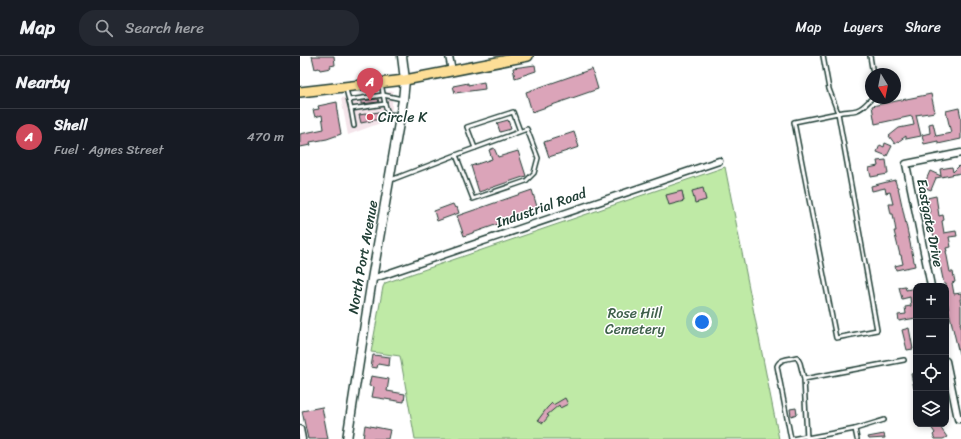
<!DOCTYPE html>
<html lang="en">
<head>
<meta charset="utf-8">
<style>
	body { margin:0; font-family:Sriracha,sans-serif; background:#242831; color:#f1f3f6 }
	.controls { position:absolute; right:12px; bottom:12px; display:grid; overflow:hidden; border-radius:8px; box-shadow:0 2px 6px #0003 }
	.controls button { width:36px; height:36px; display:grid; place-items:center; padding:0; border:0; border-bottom:1px solid #363941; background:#171b24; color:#f1f3f6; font:20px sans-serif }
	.compass { position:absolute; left:565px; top:12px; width:36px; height:36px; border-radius:50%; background:#171b24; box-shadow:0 2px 6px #0003; rotate:170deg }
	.you { position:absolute; left:402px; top:266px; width:14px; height:14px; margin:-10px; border:3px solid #fff; border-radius:50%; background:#1a73e8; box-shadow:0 0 0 6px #1a73e833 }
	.badge { display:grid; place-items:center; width:26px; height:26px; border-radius:50%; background:#d1495b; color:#fff; font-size:13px; font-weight:700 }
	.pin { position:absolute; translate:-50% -33px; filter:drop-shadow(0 1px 2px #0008) }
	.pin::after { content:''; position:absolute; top:21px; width:14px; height:12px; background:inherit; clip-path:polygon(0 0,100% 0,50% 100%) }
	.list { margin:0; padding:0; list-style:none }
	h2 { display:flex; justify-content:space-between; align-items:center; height:52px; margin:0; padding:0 16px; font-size:17px }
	h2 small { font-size:13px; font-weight:400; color:#9ea1a6 }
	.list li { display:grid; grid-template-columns:26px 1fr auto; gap:12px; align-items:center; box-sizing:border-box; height:56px; padding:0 16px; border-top:1px solid #363941 }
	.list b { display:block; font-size:15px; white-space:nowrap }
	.list p { margin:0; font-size:13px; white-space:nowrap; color:#9ea1a6 }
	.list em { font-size:13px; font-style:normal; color:#9ea1a6 }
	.icon { flex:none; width:22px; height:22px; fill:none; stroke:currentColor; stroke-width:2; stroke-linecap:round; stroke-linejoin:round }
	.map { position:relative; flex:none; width:661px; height:383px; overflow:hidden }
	header { display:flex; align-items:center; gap:24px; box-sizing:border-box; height:56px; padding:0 20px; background:#171b24; border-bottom:1px solid #363941 }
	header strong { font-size:19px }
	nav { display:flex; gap:22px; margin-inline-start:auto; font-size:14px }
	.search { width:280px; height:36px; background:#242831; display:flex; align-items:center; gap:10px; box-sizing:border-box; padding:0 14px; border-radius:16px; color:#9ea1a6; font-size:15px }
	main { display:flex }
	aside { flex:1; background:#171b24 }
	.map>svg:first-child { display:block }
	.built { fill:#f4e4ea }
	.green { fill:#bfeaa6; stroke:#6f946d }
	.building { fill:#dba4b9; stroke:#1f3d34 }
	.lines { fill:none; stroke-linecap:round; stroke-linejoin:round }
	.lane-casing { stroke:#1f3d34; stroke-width:6 }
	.street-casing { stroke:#1f3d34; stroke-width:9 }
	.secondary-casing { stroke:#1f3d34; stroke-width:11 }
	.primary-casing { stroke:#1f3d34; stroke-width:12 }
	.lane { stroke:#fff; stroke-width:3 }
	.street { stroke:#fff; stroke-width:6 }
	.secondary { stroke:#fff; stroke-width:8 }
	.primary { stroke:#fdde96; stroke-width:9 }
	.poi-dot { fill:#d1495b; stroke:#fff; stroke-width:1.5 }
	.labels { text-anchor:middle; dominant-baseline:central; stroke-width:3; stroke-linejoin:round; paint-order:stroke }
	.poi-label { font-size:14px; fill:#1f3d34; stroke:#fff; text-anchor:start }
	.street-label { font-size:14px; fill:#1f3d34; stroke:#fff }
	.park-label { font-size:14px; fill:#3f604b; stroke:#fff }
</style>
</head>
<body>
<header>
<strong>Map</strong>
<div class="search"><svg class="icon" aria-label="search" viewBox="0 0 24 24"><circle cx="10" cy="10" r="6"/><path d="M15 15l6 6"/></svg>Search here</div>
<nav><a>Map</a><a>Layers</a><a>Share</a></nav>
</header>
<main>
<aside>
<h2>Nearby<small></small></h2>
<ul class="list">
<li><span class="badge">A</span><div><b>Shell</b><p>Fuel · Agnes Street</p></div><em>470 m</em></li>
</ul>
</aside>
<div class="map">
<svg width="661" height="383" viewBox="0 0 661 383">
	<rect width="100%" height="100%" fill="#fff"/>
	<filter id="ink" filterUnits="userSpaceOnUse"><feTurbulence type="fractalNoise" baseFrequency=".025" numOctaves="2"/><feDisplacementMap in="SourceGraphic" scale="8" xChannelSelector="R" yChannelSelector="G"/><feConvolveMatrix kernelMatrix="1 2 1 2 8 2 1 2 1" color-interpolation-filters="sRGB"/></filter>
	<g filter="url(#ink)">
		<polygon class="built" points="93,35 91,63 48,79 41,42"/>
		<polygon class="green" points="425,111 479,383 115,383 100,300 71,296 83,231 85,227"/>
		<g class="building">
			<polygon points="12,0 34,0 35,9 30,10 31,12 20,14 19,12 15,13"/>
			<polygon points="235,9 236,15 215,22 213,12"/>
			<polygon points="292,13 298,33 232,56 226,36"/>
			<polygon points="184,26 185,33 155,37 153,30 168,27 168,29"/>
			<polygon points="631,38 635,56 616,59 621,80 606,83 606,80 595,88 589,80 599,72 614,69 612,60 575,68 572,50"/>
			<polygon points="78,43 79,46 61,48 61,45"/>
			<polygon points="37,46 38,55 37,55 41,78 27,83 10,86 11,89 0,91 0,78 24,73 22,59 15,61 13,54 19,53 18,50"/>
			<polygon points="659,52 661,62 661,83 638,88 638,85 624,88 622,79 630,77 629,68 633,67 636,80 651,77 646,55"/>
			<polygon points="79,56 80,63 61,67 59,59"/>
			<polygon points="208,64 211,73 200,76 197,67"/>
			<polygon points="274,76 279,91 249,101 244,86"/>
			<polygon points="585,87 592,90 587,100 577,96 580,89 584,91"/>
			<polygon points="194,92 198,101 218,95 226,120 179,136 171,110 192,103 189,94"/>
			<polygon points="586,104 588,118 571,121 569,112 578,110 577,105"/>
			<polygon points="661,108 661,117 636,122 631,134 623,131 630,115 641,120 640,113 652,111 653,116"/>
			<polygon points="595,124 597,131 598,131 615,210 596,214 595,210 603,208 601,199 600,199 594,175 596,175 593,158 591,158 589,148 593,148 590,136 586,137 585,132 572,135 571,130"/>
			<polygon points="403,132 406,144 395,147 392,135"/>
			<polygon points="232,134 238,154 164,180 157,160"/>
			<polygon points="382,135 384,145 369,149 366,139"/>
			<polygon points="636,140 639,160 643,159 644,164 642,165 644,177 656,175 657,180 649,181 651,191 646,192 647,195 646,195 650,216 653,216 655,226 652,227 654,238 661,237 661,243 660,243 661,250 661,267 660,267 661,271 661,298 659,298 650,260 646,239 646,228 644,228 629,157 630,157 627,142"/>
			<polygon points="153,148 155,152 157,151 159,157 137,165 134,155"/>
			<polygon points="605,230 606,234 616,232 616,262 599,265 598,259 606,258 605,251 611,250 610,241 602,243 599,231"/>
			<polygon points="609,272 613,293 607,294 602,274"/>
			<polygon points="73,299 90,301 89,310 78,308 77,312 71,311"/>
			<polygon points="616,317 616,332 614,332 611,318"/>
			<polygon points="71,320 89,323 87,335 105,338 104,346 72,341 74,331 69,330"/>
			<polygon points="265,342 268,348 260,352 259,349 247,359 249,360 243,367 238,364 247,352 252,347 253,349"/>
			<polygon points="22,351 28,383 8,383 2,355"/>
			<polygon points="496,352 497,358 491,360 490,353"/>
			<polygon points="629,368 638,368 647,381 643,383 635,383 633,379 635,377"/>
			<polygon points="65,369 90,374 88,383 63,383"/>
			<polygon points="584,378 585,382 569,383 568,381"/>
		</g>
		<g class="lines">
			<g class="lane-casing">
				<g id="lane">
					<path d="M523 0 529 33 538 57 577 274 536 282 494 66 538 57C544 55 551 56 557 54 562 53 568 46 572 42"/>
					<polyline points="570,0 573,18"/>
					<polyline points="46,33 51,53 85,48 81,27"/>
					<polyline points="49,44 83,39 102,43"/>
					<polyline points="85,48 88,58 99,59"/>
					<polyline points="51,53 54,70"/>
					<polyline points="175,92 167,71 213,56 220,75"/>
					<polyline points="91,124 156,99 173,143 226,125 234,117 238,102 227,73 156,99"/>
					<polyline points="504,323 604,304"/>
					<polyline points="555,373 557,383"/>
					<polyline points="507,382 555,373 584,364"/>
					<path d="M491 383 477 310C480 302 490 303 497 301L500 307 504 323 507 383"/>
					<polyline points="492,383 507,380"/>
				</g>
			</g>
			<g class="street-casing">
				<g id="street">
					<polyline points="149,0 152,15"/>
					<polyline points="72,223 419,105"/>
					<polyline points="631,230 606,108 661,97"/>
					<polyline points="646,305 658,363 661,363"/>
					<polyline points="0,373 2,383"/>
				</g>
			</g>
			<g class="secondary-casing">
				<polyline id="secondary" points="47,383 72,223 103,44 105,24 102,0"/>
			</g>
			<g class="primary-casing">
				<polyline id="primary" points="0,36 105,24 228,0"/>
			</g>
			<use href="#lane" class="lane"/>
			<use href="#street" class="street"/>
			<use href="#secondary" class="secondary"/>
			<use href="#primary" class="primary"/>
		</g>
	</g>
	<circle class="poi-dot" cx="70" cy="61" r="4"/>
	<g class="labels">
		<g class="poi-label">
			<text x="78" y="61">Circle K</text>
		</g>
		<g class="street-label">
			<text transform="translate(241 152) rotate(-19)">Industrial Road</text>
			<text transform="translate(630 167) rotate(79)">Eastgate Drive</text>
			<text transform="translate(63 201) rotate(-80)">North Port Avenue</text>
		</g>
		<g class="park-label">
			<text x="335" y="257">Rose Hill<tspan x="335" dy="16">Cemetery</tspan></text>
		</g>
	</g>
</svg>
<div class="controls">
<button>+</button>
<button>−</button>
<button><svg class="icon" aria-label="locate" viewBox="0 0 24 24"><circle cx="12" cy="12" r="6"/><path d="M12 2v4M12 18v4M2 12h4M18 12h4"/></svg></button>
<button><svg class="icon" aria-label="layers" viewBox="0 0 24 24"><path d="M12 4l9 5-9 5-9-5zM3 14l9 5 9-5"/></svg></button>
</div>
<svg class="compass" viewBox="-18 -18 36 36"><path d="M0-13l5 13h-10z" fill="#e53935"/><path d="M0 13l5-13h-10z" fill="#9ea1a6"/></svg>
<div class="you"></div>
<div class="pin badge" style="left:70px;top:45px">A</div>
</div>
</main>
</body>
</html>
